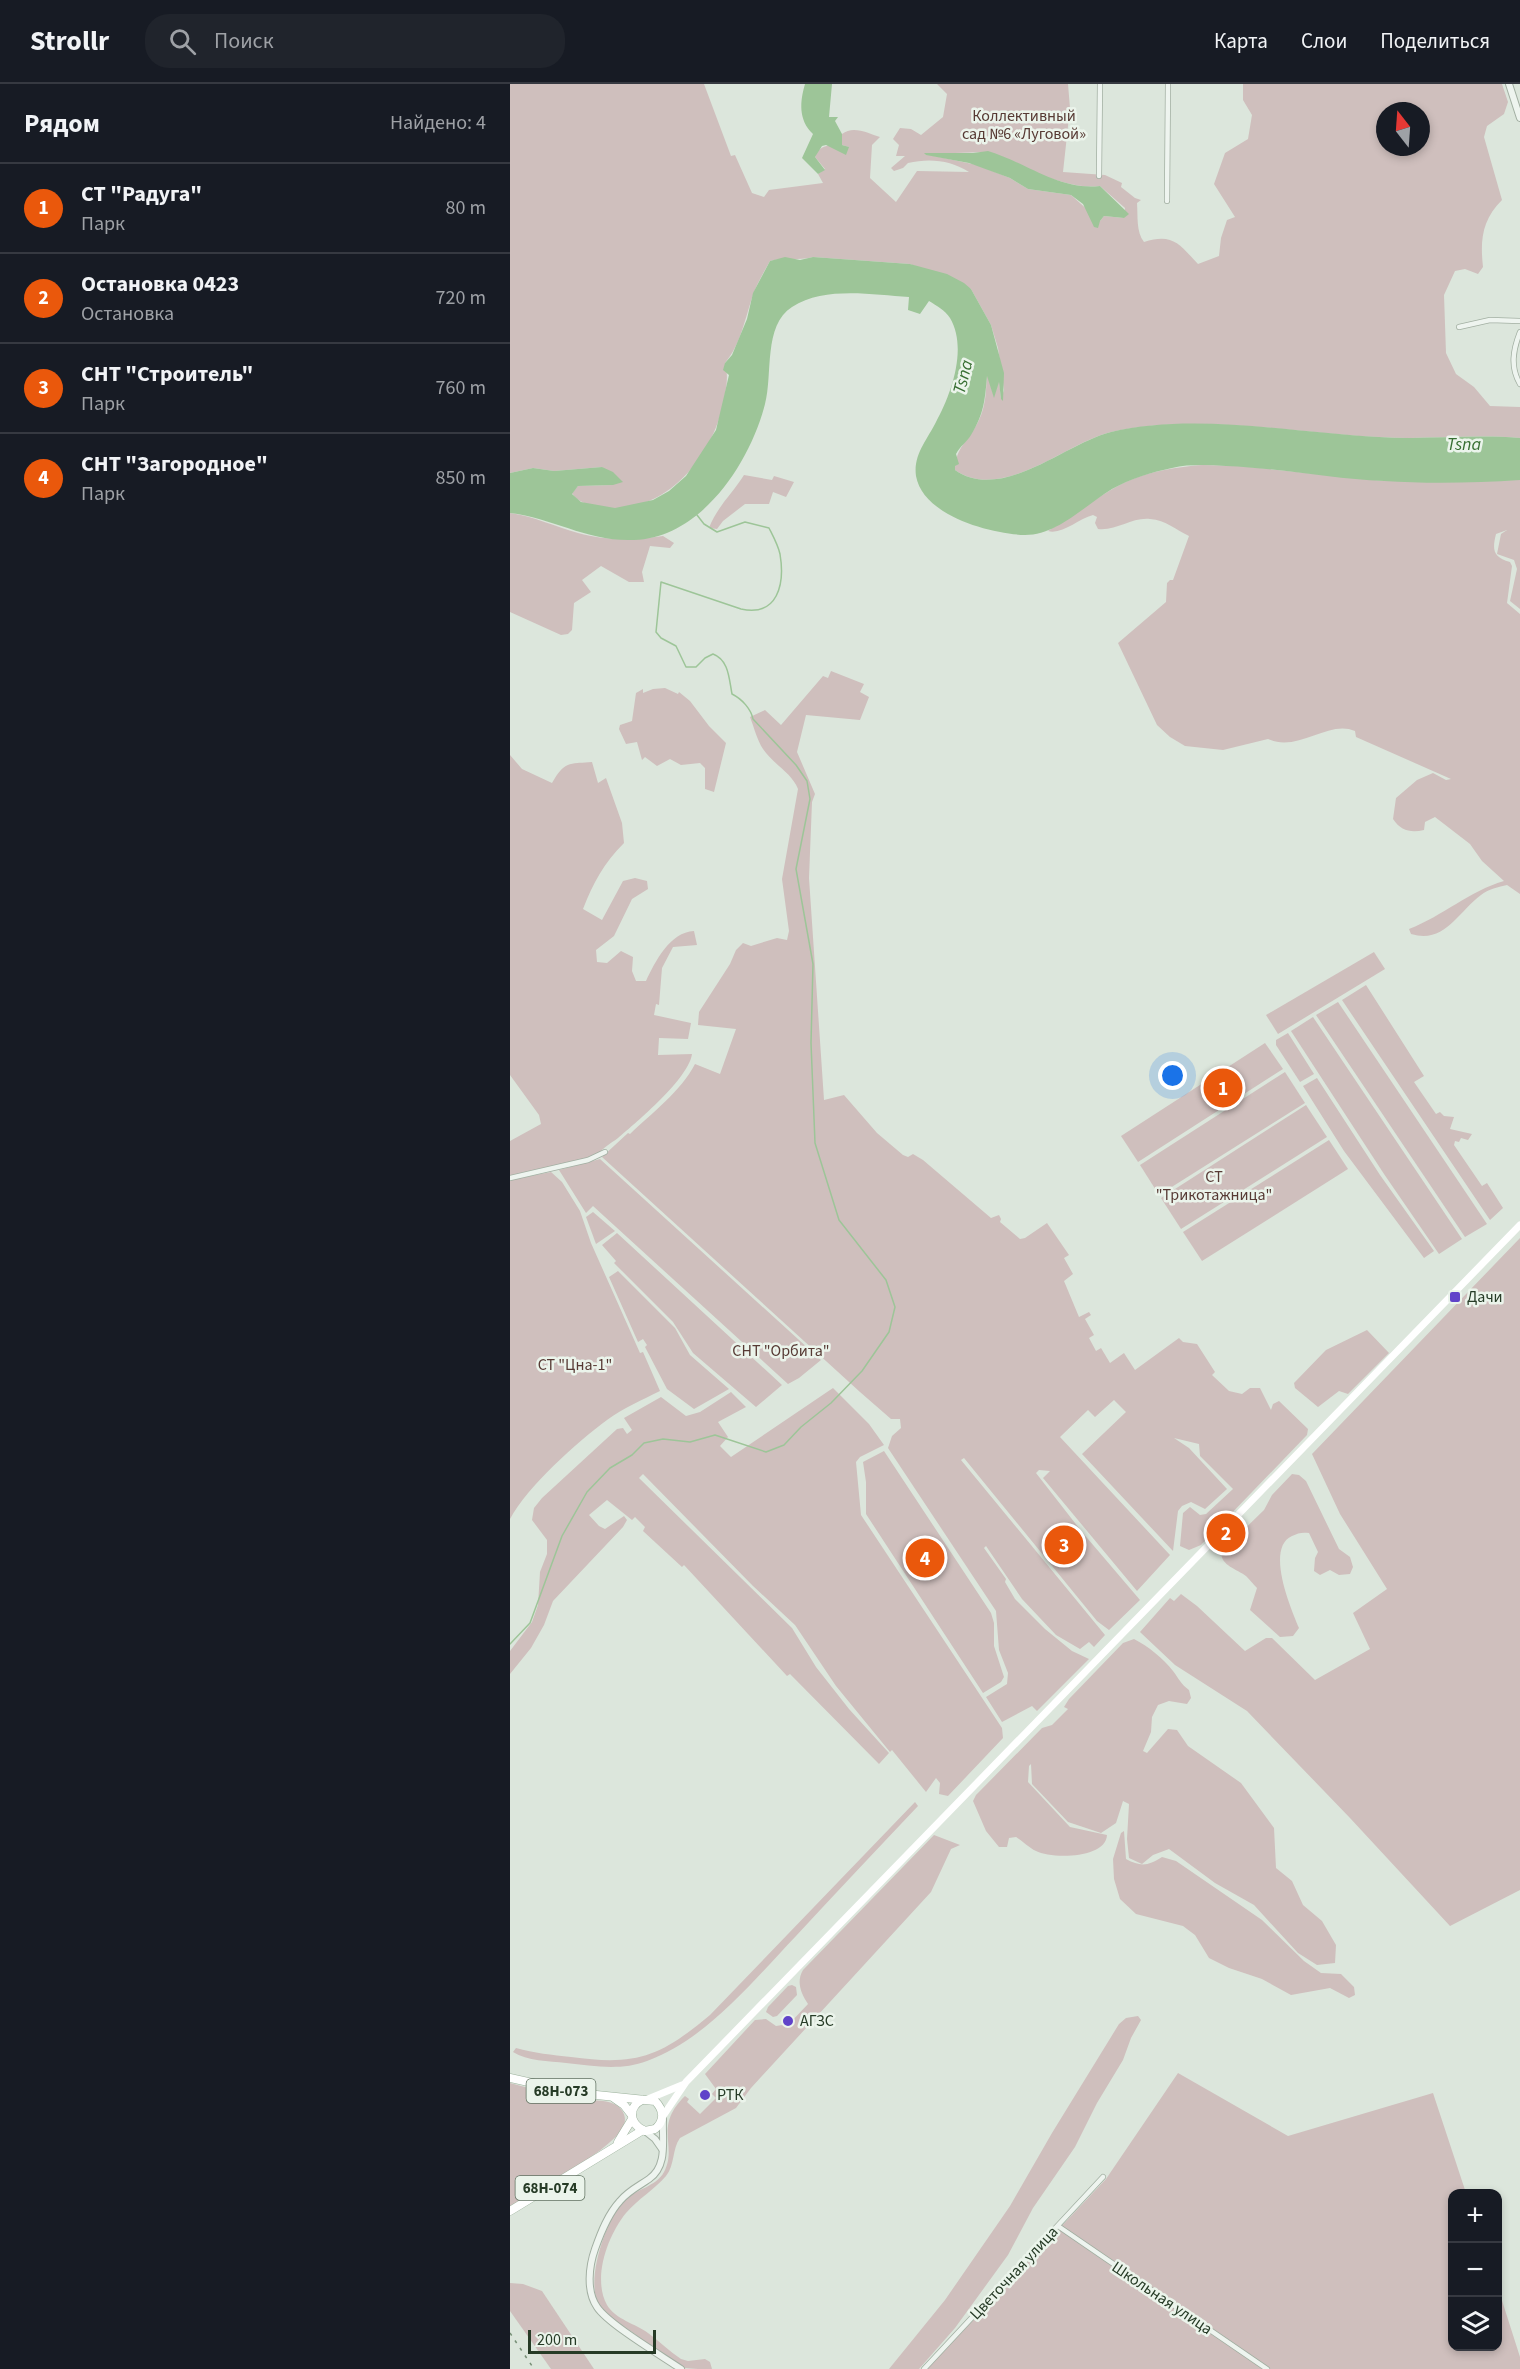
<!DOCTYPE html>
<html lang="ru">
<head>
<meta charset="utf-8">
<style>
	body { margin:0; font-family:"Source Sans 3",sans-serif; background:#20242c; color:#f1f3f6 }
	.controls { position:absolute; right:18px; bottom:18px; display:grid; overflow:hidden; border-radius:12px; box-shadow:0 3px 9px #0003 }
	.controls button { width:54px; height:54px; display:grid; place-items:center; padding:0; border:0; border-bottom:2px solid #363941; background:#171b24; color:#f1f3f6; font:30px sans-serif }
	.compass { position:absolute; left:866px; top:18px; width:54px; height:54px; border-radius:50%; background:#171b24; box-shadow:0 3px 9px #0003; rotate:343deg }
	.scale { position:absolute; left:18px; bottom:15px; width:128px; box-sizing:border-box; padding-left:6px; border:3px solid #263b26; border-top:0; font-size:16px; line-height:21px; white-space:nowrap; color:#263b26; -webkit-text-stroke:4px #ebf4eb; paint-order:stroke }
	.you { position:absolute; left:663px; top:992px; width:21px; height:21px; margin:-15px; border:4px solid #fff; border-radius:50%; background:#1a73e8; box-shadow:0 0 0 9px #1a73e833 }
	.badge { display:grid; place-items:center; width:39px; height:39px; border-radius:50%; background:#ea580c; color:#fff; font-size:20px; font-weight:700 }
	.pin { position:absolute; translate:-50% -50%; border:3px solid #fff; box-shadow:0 2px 6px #0006 }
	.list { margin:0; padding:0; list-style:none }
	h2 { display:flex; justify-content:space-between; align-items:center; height:78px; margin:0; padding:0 24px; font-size:26px }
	h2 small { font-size:20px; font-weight:400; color:#9ea1a6 }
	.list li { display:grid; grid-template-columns:39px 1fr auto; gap:18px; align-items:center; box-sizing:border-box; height:90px; padding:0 24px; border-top:2px solid #363941 }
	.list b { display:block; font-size:22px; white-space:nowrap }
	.list p { margin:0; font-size:20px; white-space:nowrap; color:#9ea1a6 }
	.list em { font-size:20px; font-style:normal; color:#9ea1a6 }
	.icon { flex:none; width:33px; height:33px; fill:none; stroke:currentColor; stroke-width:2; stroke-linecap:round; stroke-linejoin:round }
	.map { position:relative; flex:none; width:1010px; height:2285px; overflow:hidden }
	header { display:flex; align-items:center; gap:36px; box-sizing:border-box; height:84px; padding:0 30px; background:#171b24; border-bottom:2px solid #363941 }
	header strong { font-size:28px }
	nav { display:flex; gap:33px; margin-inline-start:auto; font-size:21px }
	.search { width:420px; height:54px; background:#20242c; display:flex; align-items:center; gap:15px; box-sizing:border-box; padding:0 21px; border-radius:24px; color:#9ea1a6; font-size:22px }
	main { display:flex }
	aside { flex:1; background:#171b24 }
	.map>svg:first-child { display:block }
	.green { fill:#cfbfbd; fill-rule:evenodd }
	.water { fill:#9dc598 }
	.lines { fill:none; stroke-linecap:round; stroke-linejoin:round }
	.stream { stroke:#9dc598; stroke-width:1.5 }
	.minor-casing { stroke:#a2afa2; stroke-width:6 }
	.tertiary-casing { stroke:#a2afa2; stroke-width:8 }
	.primary-casing { stroke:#9cb19c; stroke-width:9 }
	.minor { stroke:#eef4ef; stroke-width:4.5 }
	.tertiary { stroke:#eef4ef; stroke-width:6 }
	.secondary { stroke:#fff; stroke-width:7 }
	.primary { stroke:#fff; stroke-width:8 }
	.rail { stroke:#768f76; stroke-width:1.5; stroke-dasharray:3 6; stroke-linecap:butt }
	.poi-dot { fill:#6043c9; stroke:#ebf4eb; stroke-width:2 }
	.labels { text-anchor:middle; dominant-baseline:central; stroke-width:5; stroke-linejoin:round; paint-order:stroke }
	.shield { fill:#ebf4eb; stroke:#617261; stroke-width:1.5 }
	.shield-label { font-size:15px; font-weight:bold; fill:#263b26 }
	.park-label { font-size:16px; fill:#573a34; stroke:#ebf4eb }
	.poi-label { font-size:16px; fill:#263b26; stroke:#ebf4eb; text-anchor:start }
	.street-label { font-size:16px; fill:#263b26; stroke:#ebf4eb }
	.water-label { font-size:18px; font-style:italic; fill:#376e32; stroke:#ebf4eb }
</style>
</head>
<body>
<header>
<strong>Strollr</strong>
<div class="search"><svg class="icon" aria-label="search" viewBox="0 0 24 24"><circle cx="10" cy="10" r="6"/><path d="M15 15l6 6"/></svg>Поиск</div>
<nav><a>Карта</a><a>Слои</a><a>Поделиться</a></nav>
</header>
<main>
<aside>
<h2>Рядом<small>Найдено: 4</small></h2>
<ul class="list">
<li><span class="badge">1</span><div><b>СТ &quot;Радуга&quot;</b><p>Парк</p></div><em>80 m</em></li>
<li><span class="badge">2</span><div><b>Остановка 0423</b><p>Остановка</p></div><em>720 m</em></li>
<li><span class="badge">3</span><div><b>CНТ &quot;Строитель&quot;</b><p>Парк</p></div><em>760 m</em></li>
<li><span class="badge">4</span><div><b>СНТ &quot;Загородное&quot;</b><p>Парк</p></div><em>850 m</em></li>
</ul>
</aside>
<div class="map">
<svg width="1010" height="2285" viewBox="0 0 1010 2285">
	<rect width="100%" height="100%" fill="#dce6dc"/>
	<g class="green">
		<path d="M0 0H194L221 72 225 71 242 109 254 113 259 106 313 99 308 90 315 85 305 73C311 57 324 62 339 63L332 61V50C343 41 358 49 370 53L362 61 360 94 386 118 407 87 459 88C441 76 419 74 398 79L393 84 384 87 381 84 395 72H386L389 61 383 55 390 44 401 45 411 51 433 33 437 10 427 0H558L560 24 553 88 595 91 612 99 611 103 625 114 631 116 627 119C628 132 626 148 634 158 663 149 669 160 688 180L709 172 711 154 717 136 725 133 704 100 715 69 738 55 742 31 733 16V0H992L998 18 994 30 977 42 974 53 992 116C972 136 970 156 973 183L968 190 955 185 945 187 934 211 936 269 946 290 964 303 980 322 1010 323V354C963 350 916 356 869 353 783 349 685 329 601 348 555 359 493 419 445 386 445 363 460 356 469 336 476 321 476 306 477 290L484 312 489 296 491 315 494 306 488 264 481 241 461 205 400 180 303 173C287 177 277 173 260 177 254 188 247 199 243 211 235 234 231 260 215 279 219 294 216 305 213 320 201 377 150 436 86 422 77 420 67 418 62 409L68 402 103 401 92 383 44 387 23 384 0 389ZM875 27H911V63H875ZM476 68C508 80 556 107 590 102L615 124 614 134 594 132 590 137 561 111 518 105 500 94 467 81 415 70Z"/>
		<path d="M692 381 730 382 874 397 1010 396V525L1000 517 1007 485 1004 476 987 470 991 450 997 446 986 450C982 466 983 473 1000 478L1002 482 997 519 1010 530V810L997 801C989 803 978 805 971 811 947 829 935 860 901 850L899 845C933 832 959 807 994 797L972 777 960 760 925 733 915 738 914 746C901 749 891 747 883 735L886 714 907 696 923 689 936 696 941 695 846 653 845 647C819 635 788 669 758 655L713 666 675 662 660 653 647 641 608 559 656 518 657 499 660 496H663L679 452C666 446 656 436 640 435 622 433 607 447 588 445L585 439 587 433 583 431C568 435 552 451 538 447 564 431 590 410 618 397 641 387 667 383 692 381Z"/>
		<path d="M234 391 262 396 264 392 284 398 276 413 263 408 259 420H235L213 437 207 445 199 444C207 423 222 410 234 391Z"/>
		<path d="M0 429C23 432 46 443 68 449 97 457 124 456 153 452L164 459 160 464 140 462 132 488 134 498H119L91 482 72 496 81 508 64 519 62 546 58 550 51 551 0 528Z"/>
		<path d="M321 587 354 600 350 608 359 613 350 636 296 631 287 668 305 710 302 718 299 794 314 1016 334 1011 367 1049 393 1071 398 1073 403 1070 413 1076 481 1134 489 1131 491 1135 490 1138 510 1155 515 1154 537 1139 559 1171 554 1174 563 1190 554 1197 569 1233 579 1228 581 1231 575 1235 584 1251 579 1254 586 1267 591 1264 600 1279 614 1269 625 1286 669 1254 673 1258 687 1260 705 1288 702 1291 719 1307 732 1310 740 1304H750L761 1326 763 1320 769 1317 798 1345 797 1351 691 1461 679 1466 670 1462 673 1429 680 1423 690 1431 696 1430 723 1405 690 1372 689 1360 664 1354 679 1364 717 1405 695 1425 681 1418 672 1422 668 1427 663 1467 572 1370 616 1328 604 1316 585 1333 578 1326 550 1353 660 1471 627 1507 533 1394 540 1387 529 1386 526 1389 572 1448 630 1516 599 1546 587 1537 454 1374 451 1376 595 1551 584 1563 579 1558 570 1565 546 1551 512 1515 476 1462 474 1464 496 1495 495 1498 505 1515 535 1545 562 1567 579 1575 527 1627 522 1622 492 1638 476 1613 497 1600 498 1589 489 1566 486 1527 378 1364 382 1352 391 1344 390 1335H381L350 1308 92 1073 118 1049 120 1050C142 1029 171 1007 185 980L210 990 226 945 188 941 189 928 220 880 226 866 233 859 241 862 267 854 277 856 279 847 272 795 288 705C282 689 263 680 253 665 247 656 244 643 240 633L255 626 271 641 313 592 318 594Z"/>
		<polygon points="155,604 168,610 169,608 180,617 199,642 216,659 204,708 195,705 195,684 190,679 171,681 160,675 147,682 135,673 132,676 127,658 116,660 109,645 110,641 122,637 126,609 133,605 133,609 143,605"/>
		<path d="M0 671 12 685 42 699C55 677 58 680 82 678L88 699 96 694 112 739 114 759C94 779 83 799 73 825L92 836 113 797 125 794 137 797 138 805 122 815 104 852 86 866 87 878 97 879 111 867 123 873 122 887 126 897H136C145 878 160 848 184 847L187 861 163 863 152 884 149 921 146 920 144 931 181 939 178 955 149 954 148 971 182 970C179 994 127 1038 108 1054 100 1060 93 1063 87 1072L0 1092V1057L31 1040 29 1031 0 991Z"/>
		<polygon points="864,868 875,885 768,950 756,931"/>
		<polygon points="856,901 914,992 904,998 926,1030 930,1028 934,1032 944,1033 940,1045 962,1050 958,1056 951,1054 949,1058 945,1057 944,1061 972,1102 977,1099 993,1124 980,1136 832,916"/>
		<polygon points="828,918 977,1140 955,1153 806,931"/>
		<polygon points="803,933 952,1155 929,1170 874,1090 781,947"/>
		<polygon points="778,949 804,990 790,998 766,961 766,956"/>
		<polygon points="755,959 773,985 628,1078 611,1052"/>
		<polygon points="775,988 795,1019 649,1111 630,1081"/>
		<polygon points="807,994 870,1091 924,1167 914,1174 834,1067 793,1002"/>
		<polygon points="796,1021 817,1053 671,1145 651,1114"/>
		<polygon points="819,1056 838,1085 692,1177 673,1148"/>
		<polygon points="90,1075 311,1276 289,1294 278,1300 83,1122 76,1129 49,1086"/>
		<path d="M41 1088 52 1098 70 1127 81 1159 130 1269 133 1268 150 1307C132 1316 113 1324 97 1336 66 1359 18 1402 0 1435V1096Z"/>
		<polygon points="83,1128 105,1147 86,1160 76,1133"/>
		<polygon points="107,1149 272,1301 246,1323 183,1269 163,1238 104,1179 106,1177 92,1161"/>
		<polygon points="1010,1154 1010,1806 940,1842 840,1734 737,1627 665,1581 630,1548 660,1514 664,1517 671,1510 687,1522 735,1567 756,1554 762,1554 805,1596 860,1565 843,1529 877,1505 830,1430 802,1370"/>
		<polygon points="108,1187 165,1244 180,1271 219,1305 184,1325 157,1305 135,1263 137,1261 133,1255 128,1258 99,1193"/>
		<polygon points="857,1246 879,1269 838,1310 829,1307 808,1323 785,1304 784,1299 816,1266"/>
		<polygon points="323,1304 359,1340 374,1361 350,1373 346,1378 351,1431 492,1644 493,1654 438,1712 429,1710 430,1699 426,1694 416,1708 382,1666 380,1668 326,1602 285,1541 243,1502 133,1390 129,1394 282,1544 306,1583 339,1625 379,1669 369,1680 280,1590 277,1592 174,1481 172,1483 133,1447 135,1443 125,1433 122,1436 97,1416 79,1431 89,1442 95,1445 114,1432 117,1436 113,1443 43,1517 34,1541 21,1564 0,1590 0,1567 22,1538 28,1521 30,1488 37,1470 37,1456 22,1436 24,1424 32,1414 107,1345 113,1344 117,1350 122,1346 114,1334 151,1313 176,1332 190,1328 221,1308 236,1323 208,1338 218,1353 210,1362 221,1373"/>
		<polygon points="374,1367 481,1529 484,1539 484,1562 494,1593 491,1598 473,1609 356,1430 356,1398 353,1378"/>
		<path d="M782 1390 789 1391 796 1397 829 1465 840 1473 843 1483 840 1490 829 1491 820 1486 810 1491 804 1487 805 1474 808 1468 799 1449C792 1448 788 1449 782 1452 755 1464 781 1525 789 1544L783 1552 770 1553 740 1526 747 1504C743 1500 740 1496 736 1492 727 1485 711 1482 711 1468L754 1426 762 1411Z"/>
		<path d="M624 1555C638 1562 654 1575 663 1587 669 1595 671 1600 679 1606L681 1614 677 1620 659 1617 648 1621 642 1633 641 1648 633 1667 637 1669 658 1645 667 1646 678 1662 731 1699 764 1744 766 1784 782 1797 793 1821 812 1837 826 1861 825 1879 807 1881 788 1869 744 1821 705 1799 659 1765 643 1771 632 1780 619 1774 617 1755 619 1720 613 1717 606 1739 591 1749 558 1738 522 1700 521 1680 519 1682 518 1698 560 1743 597 1751C596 1775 541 1775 526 1767 519 1764 513 1757 506 1753L499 1754 497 1763H489L476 1747 463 1717 466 1711 532 1644 542 1641 558 1625 554 1623 559 1615 613 1559Z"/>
		<path d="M405 1718 408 1722C367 1765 326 1809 286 1852 243 1897 197 1955 137 1977 111 1987 83 1982 56 1979 39 1977 17 1977 3 1968L6 1964C24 1969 42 1971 61 1973 126 1982 150 1973 200 1931Z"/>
		<path d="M614 1747 616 1775C631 1783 638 1782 652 1773L666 1777 752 1836 794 1877 811 1889 831 1890 844 1903 845 1911 839 1914 820 1904 781 1911 752 1895 719 1884 699 1874 685 1851 673 1842 626 1830 610 1815 604 1795 603 1775 611 1749Z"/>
		<path d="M424 1751 450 1761 441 1765 421 1808 241 2004 226 2024 170 2054C162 2065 165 2081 156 2092 145 2105 128 2115 116 2129 98 2151 82 2194 97 2221 105 2235 126 2240 138 2249 149 2257 159 2267 171 2275L178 2277 195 2275 200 2278 202 2285C194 2285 182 2285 175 2284 160 2279 136 2258 122 2248 111 2240 94 2232 88 2219 76 2195 96 2135 114 2117 125 2105 146 2103 154 2088 168 2062 143 2043 175 2012L179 2015 177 2018 190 2030 206 2014 202 2010 206 2005 195 1990 245 1936 256 1935 266 1942 279 1940 298 1920C291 1909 286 1898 293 1886Z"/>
		<polygon points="282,1901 286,1903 287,1911 267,1932 263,1933 256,1928 258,1923 278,1902"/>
		<polygon points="628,1932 631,1936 621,1954 613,1976 587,2019 565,2063 523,2124 498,2171 445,2244 409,2285 379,2285 435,2216 500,2122 542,2049 609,1940 616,1934"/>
		<polygon points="668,1989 778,2052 923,2009 956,2109 942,2110 942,2262 988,2262 988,2204 1010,2273 1010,2285 417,2285 596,2095"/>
		<path d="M0 1999C22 2005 45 2012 68 2015 79 2017 95 2015 104 2020 113 2024 118 2034 113 2043 103 2065 24 2109 0 2123Z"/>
		<polygon points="0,2199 13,2200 32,2207 84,2285 41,2285 0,2227"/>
	</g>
	<g class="water">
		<path d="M295 0H322L319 33H328L325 37 332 50V61L339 63 336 71 316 61 312 62 305 73 315 86 308 90 292 74 303 50C288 36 290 17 295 0Z"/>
		<path d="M478 67C515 78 550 107 590 102L619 130 614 134 594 132 590 137 588 144 584 143 573 120 561 111 518 105 500 94 459 79 416 71 414 69H463Z"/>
		<path d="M275 173 290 176 303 173 400 180 437 190 454 199 461 205 481 241 494 289 493 317 491 315 489 298 484 314 477 292C475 316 474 330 461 351 457 358 450 362 446 370L449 380 445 382V386C492 419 556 359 601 348 685 328 784 349 869 353 916 356 963 350 1010 354V396C966 399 918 400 874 397 821 395 769 384 716 382 698 381 679 380 662 384 642 388 620 395 602 405 575 421 548 451 515 451 481 450 413 432 406 392 403 371 417 356 426 338 441 311 458 264 440 234 435 226 427 222 419 217L410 230 398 226 399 213C362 211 315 202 282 223 253 241 263 291 255 320 240 379 191 454 124 456 78 458 43 434 0 429V389L23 384 44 387 92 383 103 388 113 398 103 401 68 402 62 410 71 418 105 424 143 416 159 407 176 392 206 346 219 291 213 286 215 279 222 271 237 235 243 209 260 177Z"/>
	</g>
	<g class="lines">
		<path class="stream" d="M0 1560 20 1539 52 1452 77 1408 100 1384 122 1371 134 1359 153 1355 180 1358 205 1351 256 1368 274 1361 291 1343 321 1319 352 1287 379 1248 385 1223 376 1196 329 1136 305 1059 301 959 303 880 286 785 300 715 297 697 286 681 243 635C241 625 232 615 222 610 219 595 219 576 203 570L195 574 186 583H176L166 562 151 554 146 548 151 498 231 525C268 533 275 500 270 470 268 461 263 452 259 444L235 438 207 448 194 440 187 431"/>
		<g class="minor-casing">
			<g id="minor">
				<polyline points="589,92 590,0"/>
				<polyline points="657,117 658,0"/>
				<polyline points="949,243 980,236 1010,237"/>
				<path d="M1010 248C1003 266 1000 283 1010 300"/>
				<polyline points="0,1094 78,1076 95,1068"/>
				<polyline points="548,2142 757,2285"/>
				<polyline points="414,2285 593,2093"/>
			</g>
		</g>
		<g class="tertiary-casing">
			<g id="tertiary">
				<polyline points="999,0 1010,34"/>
				<path d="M153 2036C152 2056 158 2082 139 2095 129 2102 118 2107 110 2117 98 2130 91 2148 85 2165 79 2182 76 2207 87 2223 98 2240 152 2272 171 2285"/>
				<polyline points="135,2047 145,2055 152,2065"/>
			</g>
		</g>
		<g class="primary-casing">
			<g id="primary">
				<path d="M0 1994 67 2009 145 2017C154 2026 155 2037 145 2045L135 2047"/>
				<polyline points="104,2014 114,2021 121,2030"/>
				<path d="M132 2016C118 2023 119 2039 133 2046"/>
				<polyline points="108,2058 122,2035"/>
				<polyline points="0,2127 133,2046"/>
			</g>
		</g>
		<use href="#minor" class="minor"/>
		<use href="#tertiary" class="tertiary"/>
		<g class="secondary">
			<polyline points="138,2015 172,2001"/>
			<polyline points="153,2032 176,1998 1010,1141"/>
		</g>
		<use href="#primary" class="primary"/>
		<polyline class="rail" points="0,2249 24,2285"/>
	</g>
	<g class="poi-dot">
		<rect x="939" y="1207" width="12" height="12" rx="3"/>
		<circle cx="278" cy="1937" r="6"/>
		<circle cx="195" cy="2011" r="6"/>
	</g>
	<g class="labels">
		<g class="shield">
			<rect x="16.5" y="1995" width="69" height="24" rx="4.5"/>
			<rect x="5.5" y="2092" width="69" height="24" rx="4.5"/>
		</g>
		<g class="shield-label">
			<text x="51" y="2007">68Н-073</text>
			<text x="40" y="2104">68Н-074</text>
		</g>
		<g class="park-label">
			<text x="514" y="32">Коллективный<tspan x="514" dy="18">сад №6 «Луговой»</tspan></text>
			<text x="704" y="1093">СТ<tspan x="704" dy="18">"Трикотажница"</tspan></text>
			<text x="271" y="1267">CНТ "Орбита"</text>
			<text x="65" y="1281">СТ "Цна-1"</text>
		</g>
		<g class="poi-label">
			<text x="957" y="1213">Дачи</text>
			<text x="290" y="1937">АГЗС</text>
			<text x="207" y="2011">РТК</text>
		</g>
		<g class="street-label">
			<text transform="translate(504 2189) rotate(-47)">Цветочная улица</text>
			<text transform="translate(652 2214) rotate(34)">Школьная улица</text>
		</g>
		<g class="water-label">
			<text transform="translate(453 293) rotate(-76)">Tsna</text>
			<text x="954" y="360">Tsna</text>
		</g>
	</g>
</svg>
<div class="controls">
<button>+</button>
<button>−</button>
<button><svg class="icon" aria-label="layers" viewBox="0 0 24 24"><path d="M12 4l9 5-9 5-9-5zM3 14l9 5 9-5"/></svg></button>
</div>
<svg class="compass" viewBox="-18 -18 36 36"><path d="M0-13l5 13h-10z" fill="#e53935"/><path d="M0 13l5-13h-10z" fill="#9ea1a6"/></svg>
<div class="scale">200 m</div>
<div class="you"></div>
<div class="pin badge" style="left:713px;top:1004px">1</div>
<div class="pin badge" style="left:716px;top:1449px">2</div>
<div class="pin badge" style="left:554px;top:1461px">3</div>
<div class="pin badge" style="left:415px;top:1474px">4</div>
</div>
</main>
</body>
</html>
